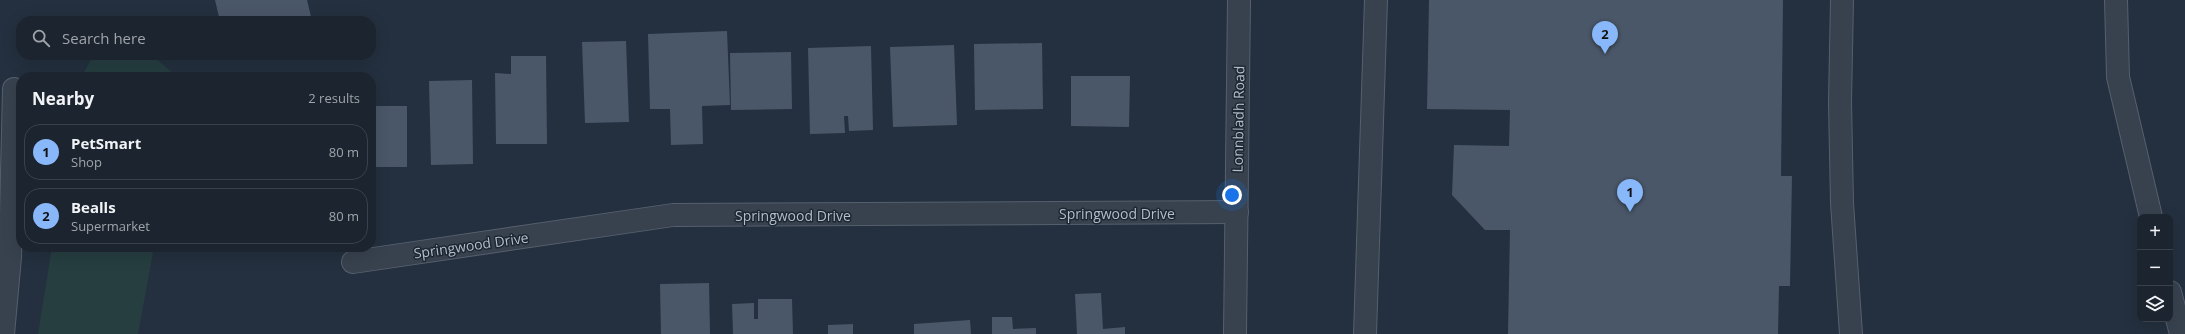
<!DOCTYPE html>
<html lang="en">
<head>
<meta charset="utf-8">
<style>
	body { margin:0; font-family:"Open Sans",sans-serif; background:#242c37; color:#f1f3f6 }
	.controls { position:absolute; right:12px; bottom:12px; display:grid; overflow:hidden; border-radius:8px; box-shadow:0 4px 16px #0002 }
	.controls button { width:36px; height:36px; display:grid; place-items:center; padding:0; border:0; border-bottom:1px solid #39414b; background:#1b242f; color:#f1f3f6; font:20px sans-serif }
	.you { position:absolute; left:1232px; top:195px; width:14px; height:14px; margin:-10px; border:3px solid #fff; border-radius:50%; background:#1a73e8; box-shadow:0 0 0 6px #1a73e833 }
	.badge { display:grid; place-items:center; width:26px; height:26px; border-radius:50%; background:#88b8fa; color:#111; font-size:13px; font-weight:700 }
	.pin { position:absolute; translate:-50% -33px; filter:drop-shadow(0 1px 2px #0008) }
	.pin::after { content:''; position:absolute; top:21px; width:14px; height:12px; background:inherit; clip-path:polygon(0 0,100% 0,50% 100%) }
	.list { margin:0; padding:0; list-style:none }
	h2 { display:flex; justify-content:space-between; align-items:center; height:52px; margin:0; padding:0 16px; font-size:17px }
	h2 small { font-size:13px; font-weight:400; color:#a0a4aa }
	.list li { display:grid; grid-template-columns:26px 1fr auto; gap:12px; align-items:center; box-sizing:border-box; height:56px; margin:0 8px 8px; padding:0 8px; border:1px solid #39414b; border-radius:16px }
	.list b { display:block; font-size:15px; white-space:nowrap }
	.list p { margin:0; font-size:13px; white-space:nowrap; color:#a0a4aa }
	.list em { font-size:13px; font-style:normal; color:#a0a4aa }
	.icon { flex:none; width:22px; height:22px; fill:none; stroke:currentColor; stroke-width:2; stroke-linecap:round; stroke-linejoin:round }
	.map { position:relative; flex:none; width:2185px; height:334px; overflow:hidden }
	.search { position:absolute; background:#1b242f; box-shadow:0 4px 16px #0002; left:16px; top:16px; width:360px; height:44px; display:flex; align-items:center; gap:10px; box-sizing:border-box; padding:0 14px; border-radius:16px; color:#a0a4aa; font-size:15px }
	.panel { position:absolute; background:#1b242f; box-shadow:0 4px 16px #0002; left:16px; top:72px; width:360px; height:180px; border-radius:16px }
	.map>svg:first-child { display:block }
	.green { fill:#263e40 }
	.building { fill:#4a5768 }
	.lines { fill:none; stroke-linecap:round; stroke-linejoin:round }
	.minor-casing { stroke:#56606d; stroke-width:24 }
	.minor { stroke:#38424f; stroke-width:22 }
	.labels { text-anchor:middle; dominant-baseline:central; stroke-width:3; stroke-linejoin:round; paint-order:stroke }
	.street-label { font-size:14px; fill:#b4bdca; stroke:#1d2734 }
</style>
</head>
<body>
<div class="map">
<svg width="2185" height="334" viewBox="0 0 2185 334">
	<rect width="100%" height="100%" fill="#24303f"/>
	<g class="green">
		<polygon points="94,55 152,55 177,77 81,77"/>
		<polygon points="52,247 154,247 138,334 38,334"/>
	</g>
	<g class="building">
		<polygon points="215,0 307,0 312,21 220,21"/>
		<polygon points="1429,0 1783,0 1781,176 1792,176 1790,286 1779,286 1778,334 1508,334 1510,230 1485,230 1452,195 1454,145 1509,146 1510,110 1427,109"/>
		<polygon points="727,31 730,105 702,106 703,144 671,145 670,109 650,109 648,34"/>
		<polygon points="626,41 629,122 585,123 582,42"/>
		<polygon points="1042,43 1043,109 975,110 974,44"/>
		<polygon points="954,45 957,125 893,127 890,47"/>
		<polygon points="871,46 873,130 849,131 848,116 844,116 845,133 810,134 808,48"/>
		<polygon points="791,52 792,109 731,110 730,53"/>
		<polygon points="511,56 546,56 547,144 496,144 495,73 511,74"/>
		<polygon points="1071,76 1130,76 1129,127 1071,126"/>
		<polygon points="472,80 473,164 431,165 429,81"/>
		<polygon points="371,106 407,106 407,167 376,167 376,150 371,150"/>
		<polygon points="709,283 710,334 661,334 660,284"/>
		<polygon points="1101,293 1103,329 1125,327 1125,334 1077,334 1075,294"/>
		<polygon points="758,299 792,299 793,334 733,334 732,304 754,303 754,319 758,319"/>
		<polygon points="992,317 1012,317 1013,329 1036,328 1036,334 992,334"/>
		<polygon points="970,320 971,334 914,334 914,324"/>
		<polygon points="853,324 853,334 828,334 828,325"/>
	</g>
	<g class="lines">
		<g class="minor-casing">
			<g id="minor">
				<polyline points="1842,0 1840,102 1842,203 1851,334"/>
				<polyline points="2116,0 2118,77 2151,217"/>
				<polyline points="353,262 673,215 1237,212"/>
				<polyline points="2170,292 2181,334"/>
				<polyline points="3,334 10,257 14,89"/>
				<polyline points="1235,334 1239,0"/>
				<polyline points="1365,334 1376,0"/>
			</g>
		</g>
		<use href="#minor" class="minor"/>
	</g>
	<g class="labels">
		<g class="street-label">
			<text transform="translate(1238 119) rotate(-89)">Lonnbladh Road</text>
			<text x="1117" y="213">Springwood Drive</text>
			<text x="793" y="215">Springwood Drive</text>
			<text transform="translate(471 245) rotate(-8)">Springwood Drive</text>
		</g>
	</g>
</svg>
<div class="controls">
<button>+</button>
<button>−</button>
<button><svg class="icon" aria-label="layers" viewBox="0 0 24 24"><path d="M12 4l9 5-9 5-9-5zM3 14l9 5 9-5"/></svg></button>
</div>
<div class="you"></div>
<div class="pin badge" style="left:1630px;top:212px">1</div>
<div class="pin badge" style="left:1605px;top:54px">2</div>
<div class="search"><svg class="icon" aria-label="search" viewBox="0 0 24 24"><circle cx="10" cy="10" r="6"/><path d="M15 15l6 6"/></svg>Search here</div>
<section class="panel">
<h2>Nearby<small>2 results</small></h2>
<ul class="list">
<li><span class="badge">1</span><div><b>PetSmart</b><p>Shop</p></div><em>80 m</em></li>
<li><span class="badge">2</span><div><b>Bealls</b><p>Supermarket</p></div><em>80 m</em></li>
</ul>
</section>
</div>
</body>
</html>
